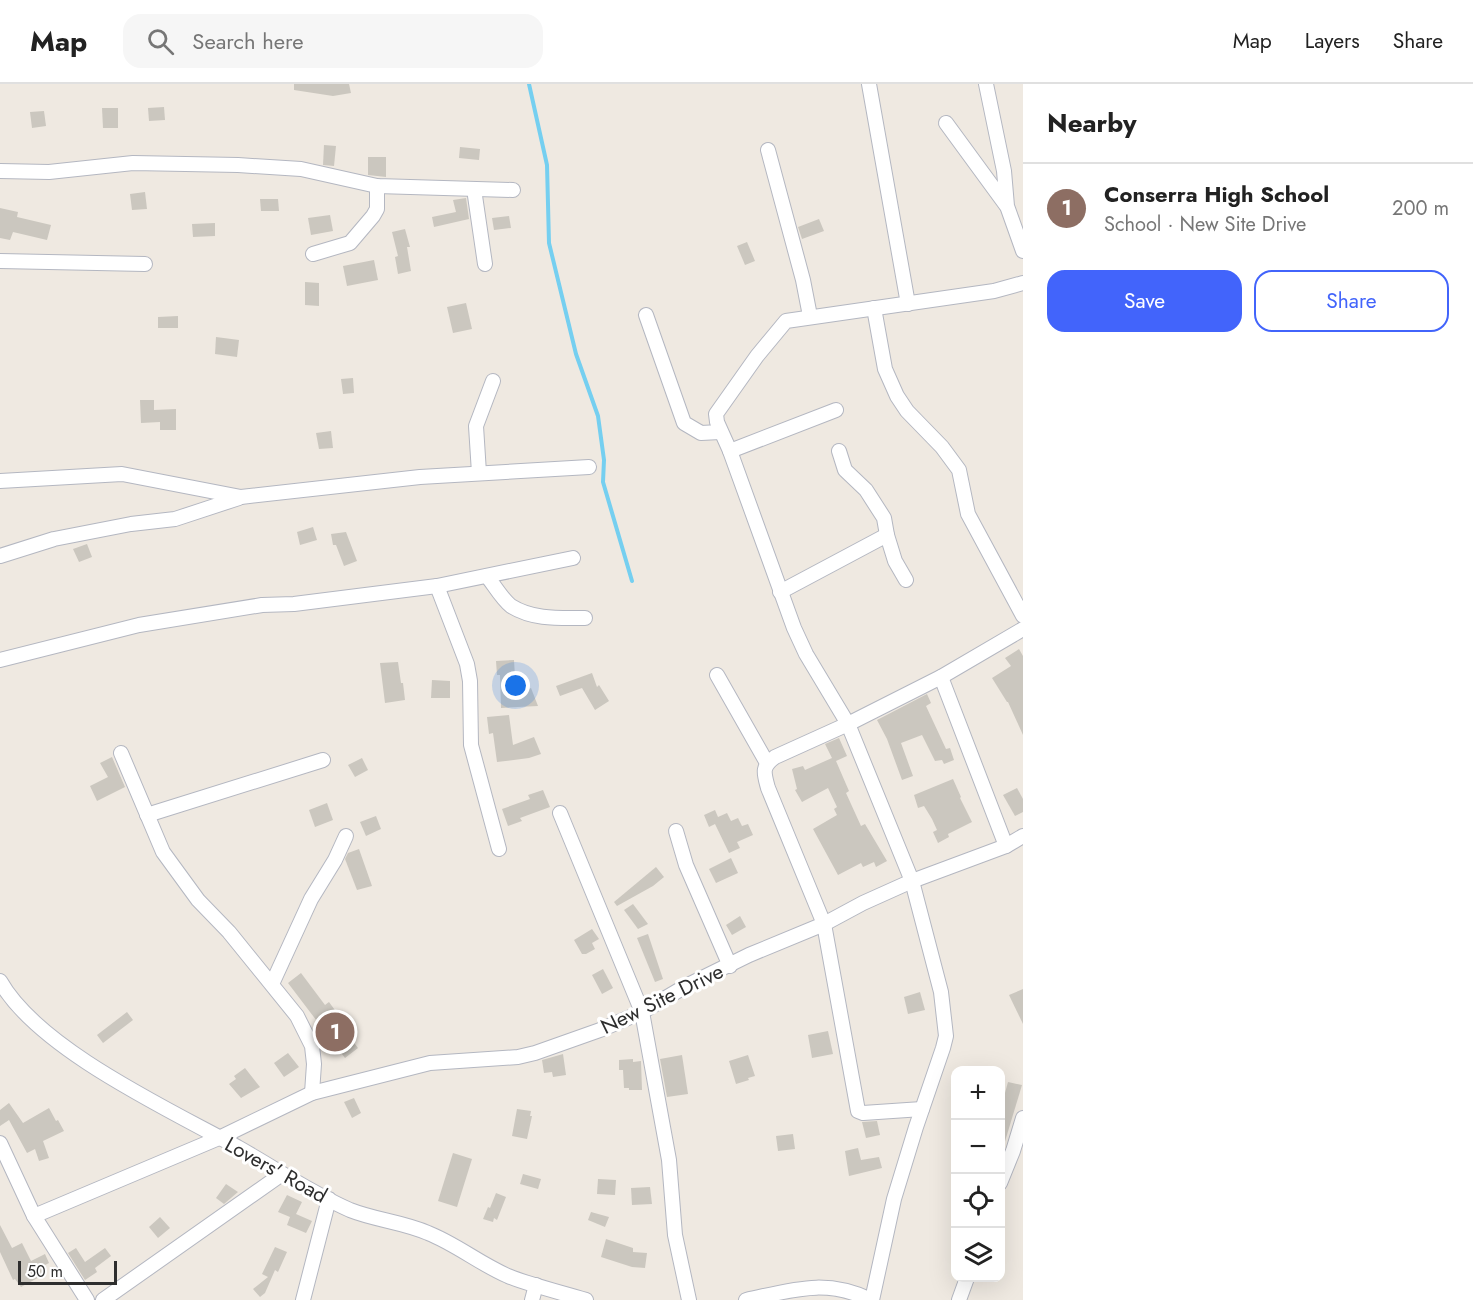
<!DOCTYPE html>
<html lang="en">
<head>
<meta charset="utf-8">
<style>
	body { margin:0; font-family:Jost,sans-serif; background:#f6f6f6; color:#222 }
	.controls { position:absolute; right:18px; bottom:18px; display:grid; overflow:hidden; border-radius:12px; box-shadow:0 6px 24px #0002 }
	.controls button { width:54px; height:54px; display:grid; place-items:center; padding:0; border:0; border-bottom:2px solid #e0e0e0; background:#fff; color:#222; font:30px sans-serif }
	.scale { position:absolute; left:18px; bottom:15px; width:99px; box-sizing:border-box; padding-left:6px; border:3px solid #2e2e2e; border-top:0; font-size:16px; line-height:21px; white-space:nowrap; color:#2e2e2e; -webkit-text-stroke:4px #fff; paint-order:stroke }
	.you { position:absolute; left:516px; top:602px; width:21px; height:21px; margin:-15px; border:4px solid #fff; border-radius:50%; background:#1a73e8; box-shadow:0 0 0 9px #1a73e833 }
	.badge { display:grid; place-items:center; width:39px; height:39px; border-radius:50%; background:#4264fb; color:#fff; font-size:20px; font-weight:700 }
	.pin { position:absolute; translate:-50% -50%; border:3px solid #fff; box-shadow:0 2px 6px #0006 }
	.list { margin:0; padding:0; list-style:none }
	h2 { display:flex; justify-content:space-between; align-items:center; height:78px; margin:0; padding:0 24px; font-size:26px }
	h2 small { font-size:20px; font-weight:400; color:#767676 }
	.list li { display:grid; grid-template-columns:39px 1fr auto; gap:18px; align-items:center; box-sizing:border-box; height:90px; padding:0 24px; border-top:2px solid #e0e0e0 }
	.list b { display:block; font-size:22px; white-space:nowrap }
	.list p { margin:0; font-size:20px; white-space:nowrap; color:#767676 }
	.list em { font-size:20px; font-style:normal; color:#767676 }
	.actions { display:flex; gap:12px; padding:18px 24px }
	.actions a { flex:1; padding:14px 0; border:2px solid #4264fb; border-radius:18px; text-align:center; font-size:21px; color:#4264fb }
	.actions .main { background:#4264fb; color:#fff }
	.icon { flex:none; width:33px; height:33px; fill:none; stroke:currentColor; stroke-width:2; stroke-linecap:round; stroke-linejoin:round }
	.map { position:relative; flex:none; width:1023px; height:1216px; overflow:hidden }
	header { display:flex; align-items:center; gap:36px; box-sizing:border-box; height:84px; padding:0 30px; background:#fff; border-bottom:2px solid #e0e0e0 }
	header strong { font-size:28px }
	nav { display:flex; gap:33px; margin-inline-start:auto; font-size:21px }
	.search { width:420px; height:54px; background:#f6f6f6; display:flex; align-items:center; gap:15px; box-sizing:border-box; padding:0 21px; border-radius:18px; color:#767676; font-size:22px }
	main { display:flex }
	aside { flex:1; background:#fff }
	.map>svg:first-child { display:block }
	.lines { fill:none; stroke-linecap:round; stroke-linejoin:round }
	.stream { stroke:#75cff0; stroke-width:4 }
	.building { fill:#cbc7bf }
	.minor-casing { stroke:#b4b7c1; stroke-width:16 }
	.minor { stroke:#fff; stroke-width:14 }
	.labels { text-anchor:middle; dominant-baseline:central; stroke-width:6; stroke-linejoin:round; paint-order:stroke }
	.street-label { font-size:21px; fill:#2e2e2e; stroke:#fff }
</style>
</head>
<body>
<header>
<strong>Map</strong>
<div class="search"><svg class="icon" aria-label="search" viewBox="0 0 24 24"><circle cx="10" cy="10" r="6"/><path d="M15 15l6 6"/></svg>Search here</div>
<nav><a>Map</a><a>Layers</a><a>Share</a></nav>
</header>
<main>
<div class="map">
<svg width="1023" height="1216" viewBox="0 0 1023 1216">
	<rect width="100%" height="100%" fill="#efe9e1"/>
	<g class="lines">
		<polyline class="stream" points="529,0 547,81 549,159 576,270 598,332 604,376 603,398 632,497"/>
	</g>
	<g class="building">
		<polygon points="294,0 349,0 351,9 333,12 294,6"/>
		<polygon points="164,23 165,36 149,37 148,24"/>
		<polygon points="102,24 118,24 118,44 103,44"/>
		<polygon points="44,27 46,42 32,44 30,28"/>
		<polygon points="324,61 336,62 334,82 323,81"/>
		<polygon points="460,63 480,65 479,76 459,74"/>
		<polygon points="368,73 386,73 386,93 368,91"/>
		<polygon points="145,108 147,125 132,126 130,110"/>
		<polygon points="466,114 469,135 434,143 432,133 456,128 453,116"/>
		<polygon points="260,115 278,115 279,127 261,127"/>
		<polygon points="0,124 18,128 17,133 51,141 47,156 13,148 10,156 0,154"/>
		<polygon points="330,131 333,147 311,151 308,134"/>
		<polygon points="509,132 511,144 494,146 492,134"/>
		<polygon points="819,135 824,147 802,155 798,143"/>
		<polygon points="215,139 215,152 193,153 192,140"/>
		<polygon points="405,145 410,163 407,163 411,187 398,190 395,173 398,172 392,148"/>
		<polygon points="747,158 755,177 745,181 737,162"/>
		<polygon points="374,176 378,196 347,202 343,182"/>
		<polygon points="305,198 319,199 319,222 305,221"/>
		<polygon points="466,219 472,245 453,249 447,223"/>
		<polygon points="178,232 178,244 158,244 158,233"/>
		<polygon points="216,253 239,256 237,273 215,270"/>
		<polygon points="353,294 354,309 343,310 341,295"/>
		<polygon points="140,316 154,316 154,326 176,325 176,346 160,346 160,338 141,339"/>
		<polygon points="331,347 333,364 319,365 316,349"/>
		<polygon points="313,443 317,456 300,461 297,448"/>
		<polygon points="346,448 357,477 344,482 336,461 333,461 331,450"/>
		<polygon points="87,460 92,473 79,478 73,465"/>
		<polygon points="1019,565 1023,572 1023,651 1008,618 1007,618 992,594 1011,582 1005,574"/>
		<polygon points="514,576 516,610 531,604 538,622 501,624 500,591 497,591 496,577"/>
		<polygon points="398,578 401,599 403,599 405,616 385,619 380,579"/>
		<polygon points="592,589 597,603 599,601 609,617 595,626 582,604 560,612 556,602"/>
		<polygon points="432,596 450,597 450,614 431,614"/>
		<polygon points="927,610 931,619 926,622 946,665 950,664 954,676 944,680 942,676 935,677 922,651 901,659 913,692 902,696 887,655 877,636"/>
		<polygon points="509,631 513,661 534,653 541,670 529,674 497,678 493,649 489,650 487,633"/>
		<polygon points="839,654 847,672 836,677 849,707 846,709 861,742 865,740 887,777 876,783 874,778 863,783 861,779 838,791 813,745 837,731 834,725 837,723 828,704 802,718 795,706 797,705 792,685 803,682 805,686 832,674 825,660"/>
		<polygon points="112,673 125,703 97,717 90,702 108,693 100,679"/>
		<polygon points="362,674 368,686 355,693 348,681"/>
		<polygon points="953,695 961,713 960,714 972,738 948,750 949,753 938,759 933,748 937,746 932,735 924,722 918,724 914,711"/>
		<polygon points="1017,704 1023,715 1023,728 1015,732 1003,711"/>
		<polygon points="543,706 550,723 520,734 522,737 508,742 502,725 530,715 528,711"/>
		<polygon points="327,719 333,736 315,743 309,726"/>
		<polygon points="715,726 718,733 727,729 731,737 738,734 742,742 748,740 753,751 737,758 740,764 729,769 715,740 709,743 704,731"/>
		<polygon points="376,732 381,745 366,752 360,738"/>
		<polygon points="359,765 372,802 357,806 345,775 348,769"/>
		<polygon points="731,774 738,789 716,799 709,785"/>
		<polygon points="656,783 664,793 653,802 617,822 614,818"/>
		<polygon points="633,820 648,840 638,845 624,826"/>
		<polygon points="740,832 746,843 732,851 726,841"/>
		<polygon points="592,845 599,855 592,859 595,865 586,870 582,870 574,856"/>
		<polygon points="648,850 663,895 655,898 637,854"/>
		<polygon points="603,885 613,904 602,910 592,891"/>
		<polygon points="301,889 325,921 329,918 337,929 333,931 358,964 345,974 288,899"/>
		<polygon points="1023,905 1023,940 1009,911"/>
		<polygon points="920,908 925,926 908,930 904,913"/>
		<polygon points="127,928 133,936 103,959 97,951"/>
		<polygon points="828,947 833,970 812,974 808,951"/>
		<polygon points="288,969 299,983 284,993 274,979"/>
		<polygon points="563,970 566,991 553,993 552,988 544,989 542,976"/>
		<polygon points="682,971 688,1010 667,1013 660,975"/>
		<polygon points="748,971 755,992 748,994 749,996 736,1000 729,977"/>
		<polygon points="633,975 633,978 641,977 642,1006 629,1006 629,1004 624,1004 623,986 619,986 619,976"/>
		<polygon points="245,984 260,1003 241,1014 229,1000 236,995 234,992"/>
		<polygon points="1008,998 1022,1001 1003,1064 1000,1063 1000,1027"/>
		<polygon points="354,1014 361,1029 352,1034 344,1018"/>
		<polygon points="9,1019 23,1039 49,1024 56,1037 58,1036 64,1047 43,1057 49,1074 39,1077 35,1065 27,1069 9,1036 0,1042 0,1026"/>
		<polygon points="517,1025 531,1027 530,1032 532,1032 527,1055 512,1052"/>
		<polygon points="877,1037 880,1051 866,1054 862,1038"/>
		<polygon points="793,1050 795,1065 778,1067 776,1052"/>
		<polygon points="858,1064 861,1076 879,1073 882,1084 849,1092 845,1067"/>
		<polygon points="453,1069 472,1075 457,1123 438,1117"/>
		<polygon points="523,1090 541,1095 538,1105 520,1100"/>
		<polygon points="598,1095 616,1096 615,1111 597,1110"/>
		<polygon points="226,1100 238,1108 224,1120 216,1114"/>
		<polygon points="650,1103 652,1120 632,1121 631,1104"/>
		<polygon points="496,1109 506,1113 497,1136 494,1134 493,1138 483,1135 488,1123 490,1124"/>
		<polygon points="287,1111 302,1118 296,1130 312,1137 306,1149 287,1141 290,1133 278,1128"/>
		<polygon points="591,1128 609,1133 605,1143 588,1136"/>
		<polygon points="160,1133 170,1144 158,1154 149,1143"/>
		<polygon points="0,1141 12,1164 22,1159 31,1177 45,1170 49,1179 41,1183 45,1190 21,1203 15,1195 13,1196 0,1168"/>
		<polygon points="606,1155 633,1164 633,1168 647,1169 645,1184 632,1183 601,1173"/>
		<polygon points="275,1163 287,1168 278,1188 275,1186 265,1209 260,1213 253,1205 268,1193 262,1190"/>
		<polygon points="76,1164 85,1178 105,1164 111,1172 95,1184 97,1188 85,1196 68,1169"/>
	</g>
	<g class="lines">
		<g class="minor-casing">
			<g id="minor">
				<polyline points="869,0 908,220"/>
				<polyline points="986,0 1004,87 1007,122 1023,167"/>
				<polyline points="946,39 1006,121"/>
				<polyline points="768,66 803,196 810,232"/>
				<polyline points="0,87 49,88 133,79 238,81 301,85 377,102 513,106"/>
				<polyline points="474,105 485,180"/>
				<polyline points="313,170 350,159 373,132 377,125 377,102"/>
				<polyline points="0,177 145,180"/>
				<polyline points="874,224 885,285 897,312 907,327 942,363 959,386 968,430 1023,532"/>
				<polyline points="646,231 684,339 701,349 720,348"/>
				<polyline points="730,367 836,326"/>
				<polyline points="839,367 845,386 866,406 884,434 887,451 895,477 906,496"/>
				<polyline points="479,389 476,342 493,297"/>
				<polyline points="0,397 122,390 241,413 420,393 589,383"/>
				<polyline points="0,472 54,455 131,440 175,435 239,414"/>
				<path d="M487 492C494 501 502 515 511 522 533 536 560 534 585 534"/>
				<polyline points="437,502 467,580 470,597 471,661 499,765"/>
				<polyline points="780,508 887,451"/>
				<polyline points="0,576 139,541 262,521 294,520 437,502 573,474"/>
				<polyline points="717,591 767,679"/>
				<polyline points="941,593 1006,762"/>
				<polyline points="121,669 163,768 198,816 229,848 297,932 312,962 314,980 312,1009"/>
				<polyline points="560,729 642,928 669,1076 675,1151 689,1216"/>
				<polyline points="147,731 323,676"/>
				<polyline points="676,747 686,781 730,882"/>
				<path d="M0 897C38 965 170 1026 239 1064 276 1085 311 1109 350 1126 375 1136 403 1138 428 1149 456 1160 480 1180 508 1192 533 1202 560 1208 586 1216"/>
				<polyline points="272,900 311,815 335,776 346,752"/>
				<path d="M922 1025 863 1029 858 1027 824 840 768 704C764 689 761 683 775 673L848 640 941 593 1023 545"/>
				<polyline points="0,1059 34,1132 87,1216"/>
				<polyline points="1000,1099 1013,1067 1023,1034"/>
				<polyline points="34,1132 219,1054 312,1009 430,979 518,973 535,969 600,946 642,928 686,902 749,871 824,840 863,819 912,797 1006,762 1023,752"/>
				<polyline points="103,1216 282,1090"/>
				<polyline points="303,1216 329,1115"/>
				<polyline points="532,1216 536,1201"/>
				<path d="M746 1216C793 1206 825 1194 871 1216"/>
				<polyline points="872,1216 894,1115 916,1043 943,964 946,952 941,908 912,797 848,640 806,570 794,544 730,367 717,338 716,330 757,272 786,237 994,207 1023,199"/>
				<polyline points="959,1216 967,1194"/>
			</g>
		</g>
		<use href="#minor" class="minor"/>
	</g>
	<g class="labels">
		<g class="street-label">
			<text transform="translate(662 915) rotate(-26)">New Site Drive</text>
			<text transform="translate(276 1086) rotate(29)">Lovers' Road</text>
		</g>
	</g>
</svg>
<div class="controls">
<button>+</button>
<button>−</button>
<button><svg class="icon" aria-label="locate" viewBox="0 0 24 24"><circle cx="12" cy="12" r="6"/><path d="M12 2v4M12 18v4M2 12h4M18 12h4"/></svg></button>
<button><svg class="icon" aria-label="layers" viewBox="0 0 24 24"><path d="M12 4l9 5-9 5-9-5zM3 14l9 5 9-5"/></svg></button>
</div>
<div class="scale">50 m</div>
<div class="you"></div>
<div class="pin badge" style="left:335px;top:948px;background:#8d6e63">1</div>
</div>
<aside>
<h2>Nearby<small></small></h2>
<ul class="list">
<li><span class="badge" style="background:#8d6e63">1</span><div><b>Conserra High School</b><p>School · New Site Drive</p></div><em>200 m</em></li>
</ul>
<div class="actions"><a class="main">Save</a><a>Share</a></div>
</aside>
</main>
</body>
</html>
